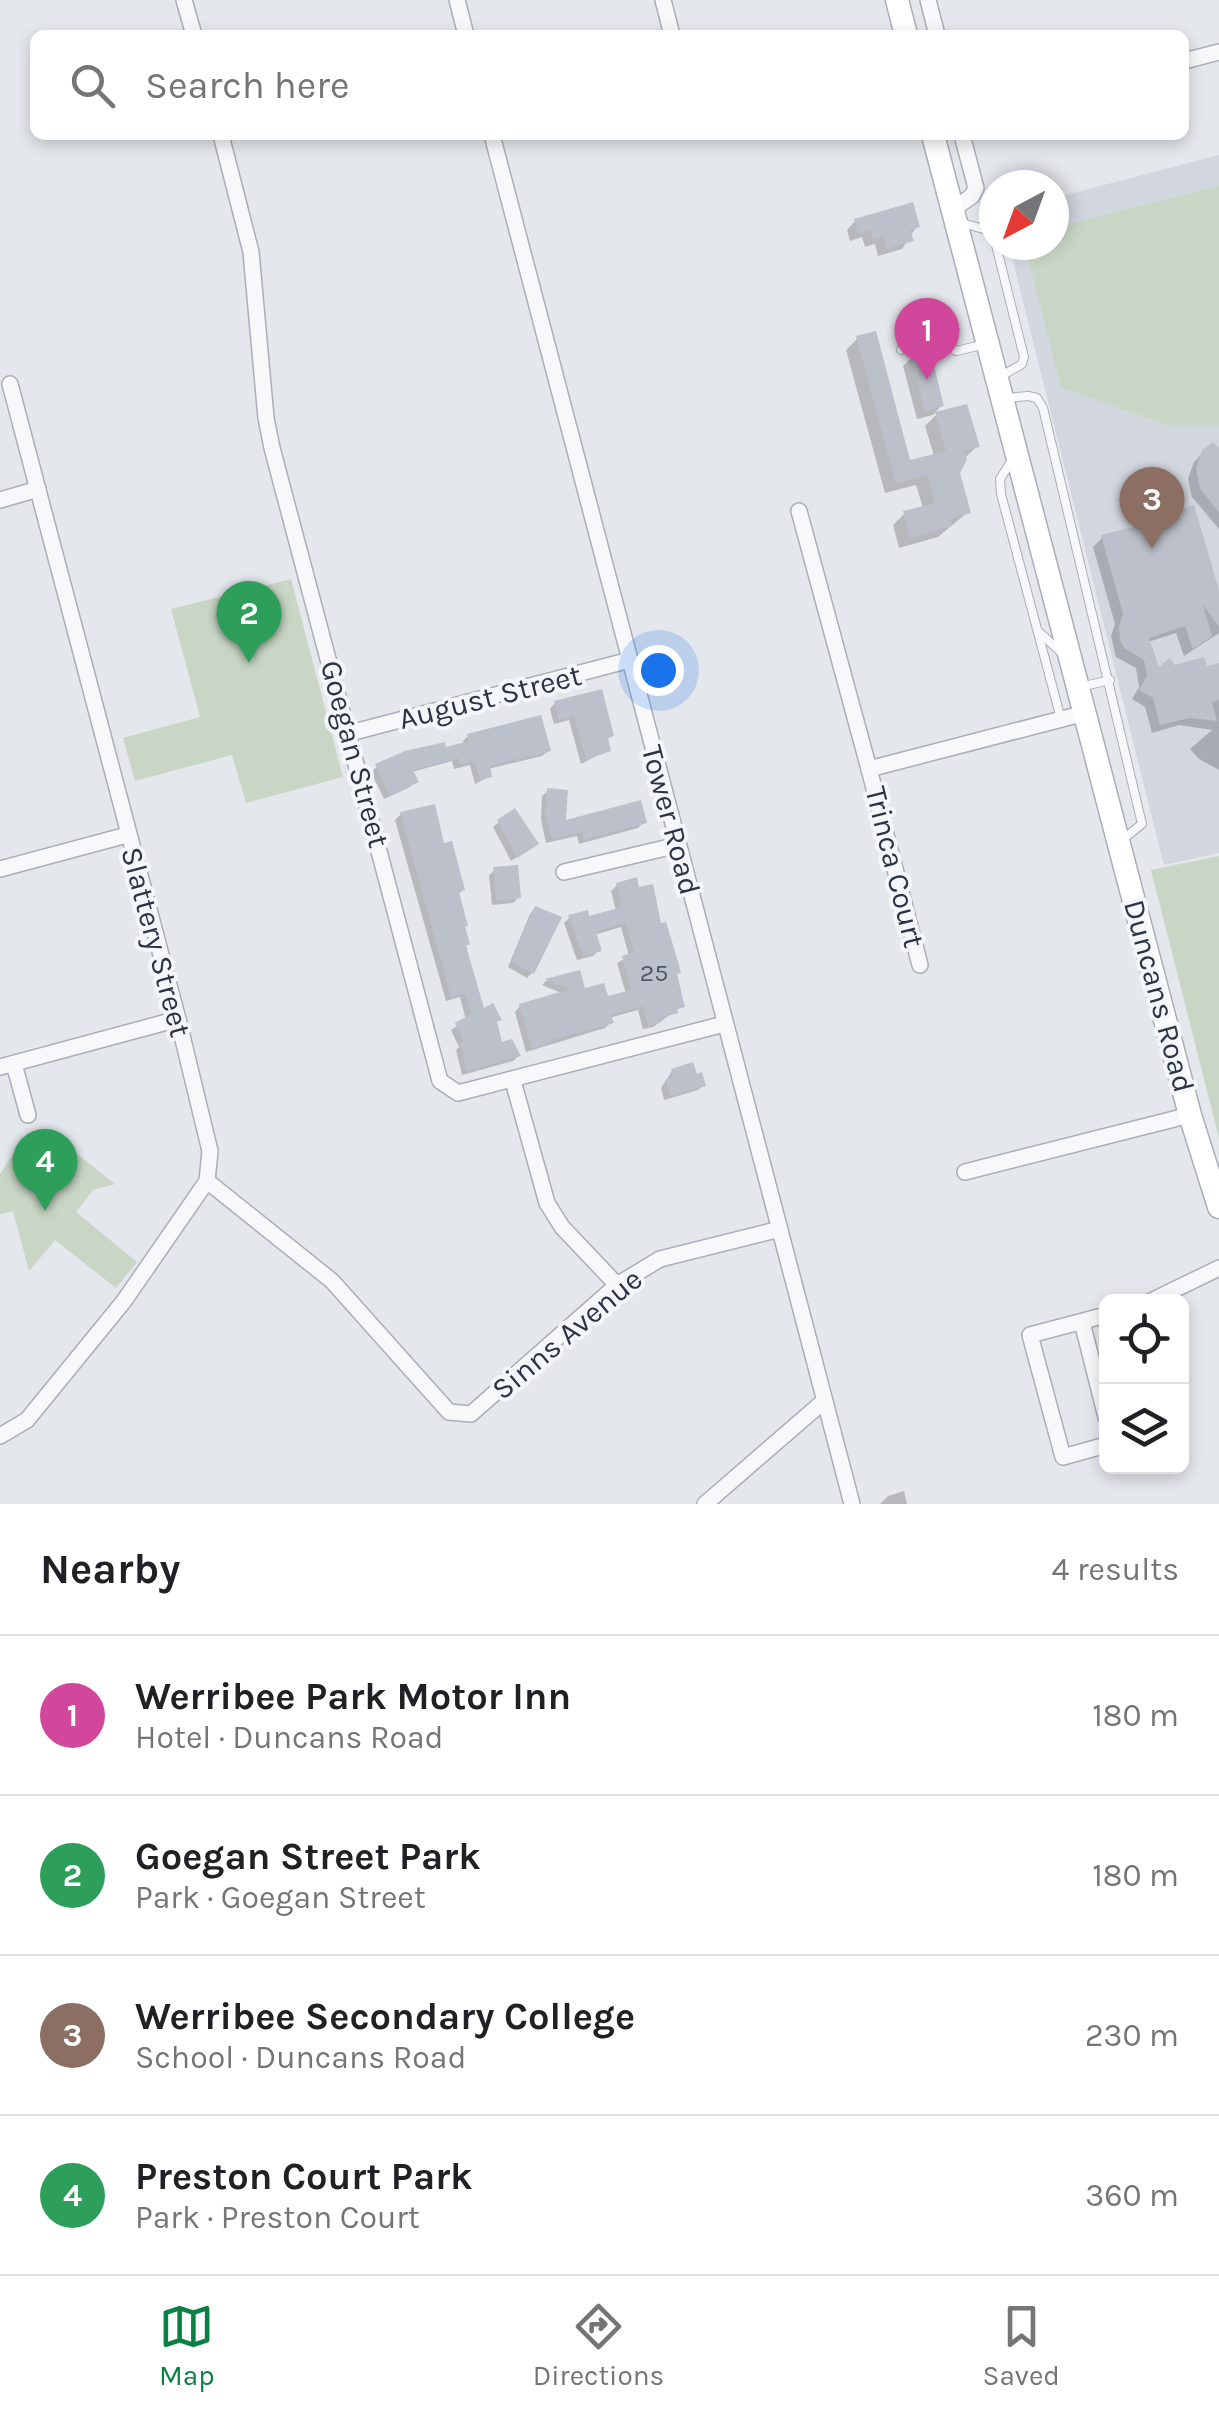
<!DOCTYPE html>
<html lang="en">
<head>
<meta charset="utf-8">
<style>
	body { margin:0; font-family:Karla,sans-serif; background:#f6f6f6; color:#202124 }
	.controls { position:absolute; right:30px; bottom:30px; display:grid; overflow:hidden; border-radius:15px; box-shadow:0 5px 15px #0003 }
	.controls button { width:90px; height:90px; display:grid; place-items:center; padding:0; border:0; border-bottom:2px solid #e0e0e0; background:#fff; color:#202124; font:50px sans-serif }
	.compass { position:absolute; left:979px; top:170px; width:90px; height:90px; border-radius:50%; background:#fff; box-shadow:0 5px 15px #0003; rotate:221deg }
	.you { position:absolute; left:658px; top:670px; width:35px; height:35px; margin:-25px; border:8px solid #fff; border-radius:50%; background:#1a73e8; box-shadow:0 0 0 15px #1a73e833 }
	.badge { display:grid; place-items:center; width:65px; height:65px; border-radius:50%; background:#0b8043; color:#fff; font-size:32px; font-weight:700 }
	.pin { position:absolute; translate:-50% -82px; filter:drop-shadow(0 2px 5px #0008) }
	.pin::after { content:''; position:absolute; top:52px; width:35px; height:30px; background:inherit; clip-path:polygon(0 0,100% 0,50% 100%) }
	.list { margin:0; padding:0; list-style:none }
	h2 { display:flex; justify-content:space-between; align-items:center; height:130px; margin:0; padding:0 40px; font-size:42px }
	h2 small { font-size:32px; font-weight:400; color:#757577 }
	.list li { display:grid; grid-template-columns:65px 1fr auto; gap:30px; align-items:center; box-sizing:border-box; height:160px; padding:0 40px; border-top:2px solid #e0e0e0 }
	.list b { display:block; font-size:38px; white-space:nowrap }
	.list p { margin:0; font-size:32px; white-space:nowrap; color:#757577 }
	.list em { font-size:32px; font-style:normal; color:#757577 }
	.icon { flex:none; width:55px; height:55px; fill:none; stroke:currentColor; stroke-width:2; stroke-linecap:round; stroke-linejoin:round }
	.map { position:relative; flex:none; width:1219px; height:1504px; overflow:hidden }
	.search { position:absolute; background:#fff; box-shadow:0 5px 15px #0003; left:30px; right:30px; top:30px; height:110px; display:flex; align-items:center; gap:25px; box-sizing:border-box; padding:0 35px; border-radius:15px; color:#757577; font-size:38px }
	.sheet { height:770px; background:#fff }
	nav { display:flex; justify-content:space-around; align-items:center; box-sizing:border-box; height:140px; border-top:2px solid #e0e0e0; background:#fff; font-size:28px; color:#757577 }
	nav a { display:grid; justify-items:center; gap:5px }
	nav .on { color:#0b8043 }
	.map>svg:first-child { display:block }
	.built { fill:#d2d6de }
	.green { fill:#c9d6c5 }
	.shadow { fill:#0003 }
	.building { fill:#bbc0ca }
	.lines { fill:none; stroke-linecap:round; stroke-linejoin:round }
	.service-casing { stroke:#a9aeb7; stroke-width:10 }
	.minor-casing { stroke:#a9aeb7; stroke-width:18 }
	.secondary-casing { stroke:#a9aeb7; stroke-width:25 }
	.service { stroke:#f7f8fa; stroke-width:8 }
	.minor { stroke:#f7f8fa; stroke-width:15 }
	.secondary { stroke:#fff; stroke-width:22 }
	.labels { text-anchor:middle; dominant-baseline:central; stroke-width:8; stroke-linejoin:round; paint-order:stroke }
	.number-label { font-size:25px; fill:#4f5766 }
	.street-label { font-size:30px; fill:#2b3445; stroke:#f4f6f9 }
</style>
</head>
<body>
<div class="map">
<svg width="1219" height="1504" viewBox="0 0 1219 1504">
	<rect width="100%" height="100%" fill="#e4e7ec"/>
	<polygon class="built" points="1219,155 1219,853 1164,865 1009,245 1054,245 1054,198"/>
	<g class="green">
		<polygon points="1219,186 1219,426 1170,426 1061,387 1025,245 1054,245 1054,228"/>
		<polygon points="291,579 343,777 246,803 232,755 135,781 123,738 200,717 171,609"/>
		<polygon points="1219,856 1219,1138 1151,870"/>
		<polygon points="53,1135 115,1184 93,1190 76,1212 137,1262 116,1288 55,1240 29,1271 13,1211 0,1214 0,1174 20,1144 36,1146"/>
	</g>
	<g class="shadow">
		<polygon points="855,221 917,226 902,249 878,256 875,244 865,247 862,237 850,241 847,230"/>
		<polygon points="858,338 908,463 934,456 925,426 937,414 977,446 965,458 957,473 968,512 938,537 899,548 893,525 904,514 923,508 916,485 885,493 846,350"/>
		<polygon points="912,357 941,406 933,415 917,419 903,366"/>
		<polygon points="1204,452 1219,453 1219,529 1192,497 1188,479 1194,462"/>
		<polygon points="1171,514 1219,594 1219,633 1184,656 1176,633 1148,642 1158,671 1174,667 1205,669 1219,674 1219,770 1199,759 1190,749 1212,730 1179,725 1152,733 1145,707 1132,699 1139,687 1136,668 1116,657 1111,636 1115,624 1093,547 1102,538 1163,522"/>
		<polygon points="555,703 612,735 606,741 608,750 581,764 569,720 554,724 550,709"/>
		<polygon points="468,736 548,751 542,756 488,769 490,776 475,784 470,765 454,769 452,761 412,772 416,781 410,787 384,799 371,772 377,767 464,745 463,741"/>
		<polygon points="548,791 563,823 644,822 638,828 579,844 577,836 546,843 541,820 542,796"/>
		<polygon points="401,814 442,846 463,890 457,895 464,947 483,1011 495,1023 501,1045 518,1056 513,1061 462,1075 456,1050 459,1047 451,1030 466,1020 460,997 446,1001 395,820"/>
		<polygon points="499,822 530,849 511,861 493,827"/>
		<polygon points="495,870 518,898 513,903 492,905 489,875"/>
		<polygon points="617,885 675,976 682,1006 653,1027 643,1029 638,1010 609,1018 611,1022 605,1028 526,1052 515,1012 520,1006 564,994 542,985 546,981 578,973 583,992 606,1000 626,994 617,963 629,956 621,927 594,935 599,950 593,956 577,960 564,923 569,918 587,919 616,911 611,891"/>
		<polygon points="535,908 532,973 527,978 508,967 530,914"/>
		<polygon points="672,1071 703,1085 698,1090 664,1100 661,1088"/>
		<polygon points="904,1491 907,1504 880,1504 888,1496"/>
	</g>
	<g class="building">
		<polygon points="913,202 920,227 910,230 914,241 887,249 884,237 873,240 871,230 858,234 854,219"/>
		<polygon points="876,331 910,460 946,451 935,412 967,404 980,447 964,451 967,460 960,473 971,513 950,519 952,526 910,538 903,511 935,503 927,475 896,484 856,336"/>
		<polygon points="930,350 944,406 925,411 911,355"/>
		<polygon points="1213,442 1219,449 1219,513 1200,488 1196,469 1202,450"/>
		<polygon points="1194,505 1219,590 1219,627 1203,605 1212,636 1193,649 1185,626 1149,638 1159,667 1170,658 1175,665 1204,657 1207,666 1219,663 1219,700 1212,702 1217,721 1190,718 1160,725 1153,698 1139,690 1147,676 1144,660 1124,648 1120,640 1119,626 1123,614 1101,535 1170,518 1170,512"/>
		<polygon points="602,689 614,736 608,738 611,751 586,760 574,716 559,720 554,701"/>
		<polygon points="541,715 551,751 490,766 492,777 480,780 475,761 460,765 458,758 413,770 419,782 389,795 375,764 405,751 445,742 446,747 469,741 467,734"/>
		<polygon points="547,788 568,790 566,820 641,800 647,823 584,840 582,832 552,839 545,814"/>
		<polygon points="435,804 444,843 452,841 465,890 459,892 468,926 465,927 470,944 466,946 484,1008 493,1003 502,1020 497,1022 502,1042 512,1039 521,1056 467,1071 460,1043 464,1042 455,1023 471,1014 465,993 451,997 400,812"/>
		<polygon points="515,808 539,844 517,858 497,820"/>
		<polygon points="518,865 521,898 496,901 493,867"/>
		<polygon points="637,877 639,887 653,884 661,923 666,922 679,965 681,973 677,974 685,1007 677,1009 678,1013 660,1018 661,1022 648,1026 643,1006 611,1015 614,1023 550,1040 551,1043 532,1049 519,1004 570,989 545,979 580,970 585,988 604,983 608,996 631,990 622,956 634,952 626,923 596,932 602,951 583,956 568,915 588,910 589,916 622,907 616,883"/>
		<polygon points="535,906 562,917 534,974 511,961"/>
		<polygon points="693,1062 697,1074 702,1072 706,1086 670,1096 665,1080 673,1077 671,1069"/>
	</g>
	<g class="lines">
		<g class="service-casing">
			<g id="service">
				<polyline points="959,222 987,230 994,239"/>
				<polyline points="996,245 1024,357 1022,364 998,378"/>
				<polyline points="930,308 940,339"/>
				<polyline points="901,350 940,339 956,351 986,344"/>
				<polyline points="1007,398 1028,396 1037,398 1043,408 1142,824 1122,840"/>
				<polyline points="1012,460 1000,479 1001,494 1061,719"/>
				<polyline points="1040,633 1063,654"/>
				<polyline points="1080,687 1110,680"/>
			</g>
		</g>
		<g class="minor-casing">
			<g id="minor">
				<polyline points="184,0 194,35"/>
				<polyline points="457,0 466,35"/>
				<polyline points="663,0 672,35"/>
				<polyline points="928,0 937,35"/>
				<polyline points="1184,61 1219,52"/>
				<polyline points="221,135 251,252 266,418 272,448 440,1081 458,1093 724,1024"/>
				<polyline points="492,135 852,1504"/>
				<polyline points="952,210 972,196 976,188 962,135"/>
				<polyline points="0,500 38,489"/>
				<polyline points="799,511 869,769 1085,713"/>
				<polyline points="350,733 630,660"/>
				<polyline points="869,769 920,965"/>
				<polyline points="0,869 127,835"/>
				<polyline points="564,872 678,845"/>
				<polyline points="14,1064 28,1115"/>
				<polyline points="0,1067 178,1019"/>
				<polyline points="513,1081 547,1203 562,1227 617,1285"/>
				<polyline points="965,1172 1190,1115"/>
				<polyline points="207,1181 332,1281 449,1412 471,1414 617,1285 660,1259 780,1229"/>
				<polyline points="1149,1302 1219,1268"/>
				<polyline points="1106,1315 1030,1335 1063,1457 1106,1445"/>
				<polyline points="1082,1322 1106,1417"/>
				<polyline points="0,1436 27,1420 124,1301 207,1181 210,1151 178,1019 10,384"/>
				<polyline points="705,1504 824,1401"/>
			</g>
		</g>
		<g class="secondary-casing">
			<g id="secondary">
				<polyline points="897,0 906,35"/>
				<polyline points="933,135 1190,1115 1219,1207"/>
			</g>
		</g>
		<use href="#service" class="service"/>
		<use href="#minor" class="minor"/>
		<use href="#secondary" class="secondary"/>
	</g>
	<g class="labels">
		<g class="number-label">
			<text x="654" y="972">25</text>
		</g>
		<g class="street-label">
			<text transform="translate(490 697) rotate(-14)">August Street</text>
			<text transform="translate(355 754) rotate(75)">Goegan Street</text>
			<text transform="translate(671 820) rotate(75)">Tower Road</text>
			<text transform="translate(895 867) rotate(76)">Trinca Court</text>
			<text transform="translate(156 942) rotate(75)">Slattery Street</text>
			<text transform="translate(1159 996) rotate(75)">Duncans Road</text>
			<text transform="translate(567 1334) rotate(-40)">Sinns Avenue</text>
		</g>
	</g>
</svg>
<div class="controls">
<button><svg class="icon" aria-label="locate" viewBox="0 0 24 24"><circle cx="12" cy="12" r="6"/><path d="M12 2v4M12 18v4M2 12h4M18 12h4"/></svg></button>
<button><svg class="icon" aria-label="layers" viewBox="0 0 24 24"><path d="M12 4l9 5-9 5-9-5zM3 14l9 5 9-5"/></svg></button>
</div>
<svg class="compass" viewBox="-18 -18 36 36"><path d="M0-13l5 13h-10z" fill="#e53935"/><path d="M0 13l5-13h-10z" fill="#757577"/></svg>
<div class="you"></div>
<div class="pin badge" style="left:927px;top:380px;background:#d1479c">1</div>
<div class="pin badge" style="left:249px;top:663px;background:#2e9e5b">2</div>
<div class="pin badge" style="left:1152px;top:549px;background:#8d6e63">3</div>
<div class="pin badge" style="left:45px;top:1211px;background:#2e9e5b">4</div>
<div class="search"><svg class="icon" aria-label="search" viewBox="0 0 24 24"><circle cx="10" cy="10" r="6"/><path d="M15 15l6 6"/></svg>Search here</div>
</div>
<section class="sheet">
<h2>Nearby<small>4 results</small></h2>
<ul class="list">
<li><span class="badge" style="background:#d1479c">1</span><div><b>Werribee Park Motor Inn</b><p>Hotel · Duncans Road</p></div><em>180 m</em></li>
<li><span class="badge" style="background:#2e9e5b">2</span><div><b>Goegan Street Park</b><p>Park · Goegan Street</p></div><em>180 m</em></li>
<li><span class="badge" style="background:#8d6e63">3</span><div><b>Werribee Secondary College</b><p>School · Duncans Road</p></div><em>230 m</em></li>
<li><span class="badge" style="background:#2e9e5b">4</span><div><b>Preston Court Park</b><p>Park · Preston Court</p></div><em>360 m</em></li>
</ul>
</section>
<nav>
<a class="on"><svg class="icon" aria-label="map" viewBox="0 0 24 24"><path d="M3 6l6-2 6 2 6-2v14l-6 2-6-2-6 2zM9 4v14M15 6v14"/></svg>Map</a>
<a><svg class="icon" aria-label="directions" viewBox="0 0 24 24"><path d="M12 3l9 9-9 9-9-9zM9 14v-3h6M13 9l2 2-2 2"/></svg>Directions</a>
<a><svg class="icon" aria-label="saved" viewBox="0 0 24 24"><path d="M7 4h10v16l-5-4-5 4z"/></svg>Saved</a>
</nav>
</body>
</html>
